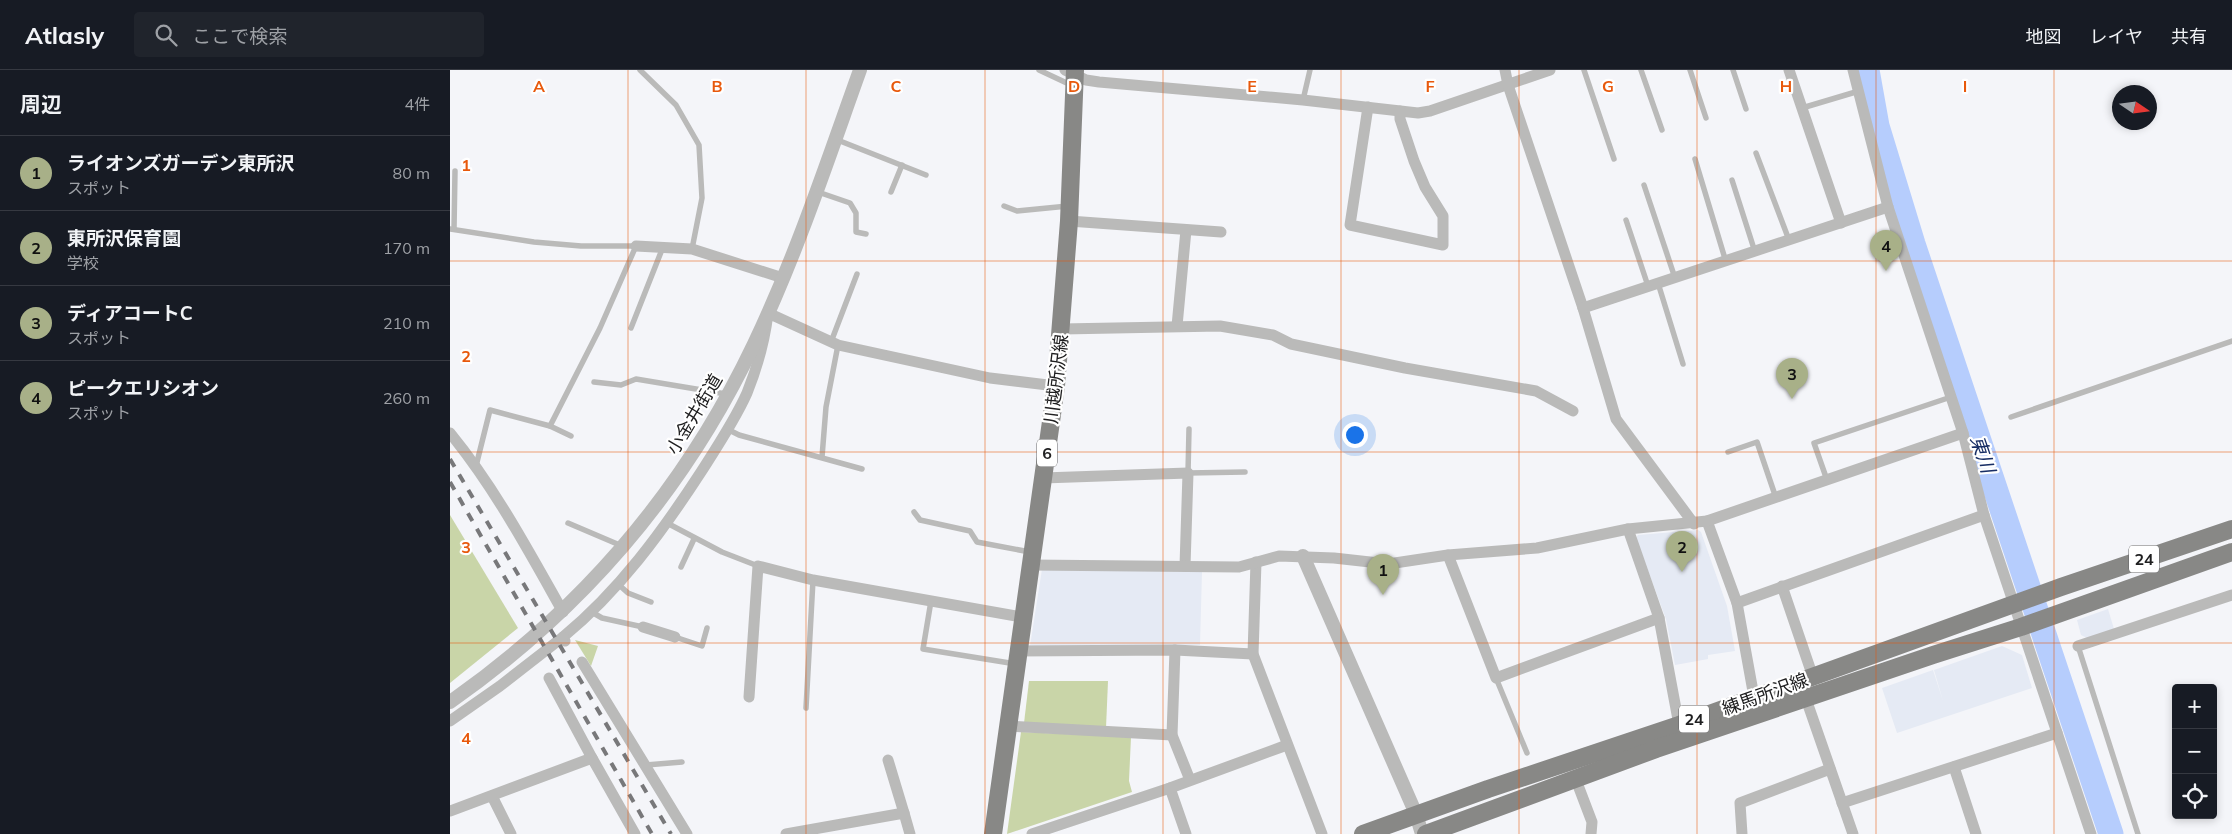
<!DOCTYPE html>
<html lang="ja">
<head>
<meta charset="utf-8">
<style>
	body { margin:0; font-family:Mulish,"Noto Sans JP",sans-serif; background:#20242c; color:#f1f3f6 }
	.controls { position:absolute; right:15px; bottom:15px; display:grid; overflow:hidden; border-radius:5px; box-shadow:0 2px 8px #0003 }
	.controls button { width:45px; height:45px; display:grid; place-items:center; padding:0; border:0; border-bottom:1px solid #363941; background:#171b24; color:#f1f3f6; font:25px sans-serif }
	.compass { position:absolute; left:1662px; top:15px; width:45px; height:45px; border-radius:50%; background:#171b24; box-shadow:0 2px 8px #0003; rotate:103deg }
	.you { position:absolute; left:904px; top:364px; width:18px; height:18px; margin:-12px; border:4px solid #fff; border-radius:50%; background:#1a73e8; box-shadow:0 0 0 8px #1a73e833 }
	.badge { display:grid; place-items:center; width:32px; height:32px; border-radius:50%; background:#a8b088; color:#111; font-size:16px; font-weight:700 }
	.pin { position:absolute; translate:-50% -41px; filter:drop-shadow(0 1px 2px #0008) }
	.pin::after { content:''; position:absolute; top:26px; width:18px; height:15px; background:inherit; clip-path:polygon(0 0,100% 0,50% 100%) }
	.list { margin:0; padding:0; list-style:none }
	h2 { display:flex; justify-content:space-between; align-items:center; height:65px; margin:0; padding:0 20px; font-size:21px }
	h2 small { font-size:16px; font-weight:400; color:#9ea1a6 }
	.list li { display:grid; grid-template-columns:32px 1fr auto; gap:15px; align-items:center; box-sizing:border-box; height:75px; padding:0 20px; border-top:1px solid #363941 }
	.list b { display:block; font-size:19px; white-space:nowrap }
	.list p { margin:0; font-size:16px; white-space:nowrap; color:#9ea1a6 }
	.list em { font-size:16px; font-style:normal; color:#9ea1a6 }
	.icon { flex:none; width:28px; height:28px; fill:none; stroke:currentColor; stroke-width:2; stroke-linecap:round; stroke-linejoin:round }
	.map { position:relative; flex:none; width:1782px; height:764px; overflow:hidden }
	header { display:flex; align-items:center; gap:30px; box-sizing:border-box; height:70px; padding:0 25px; background:#171b24; border-bottom:1px solid #363941 }
	header strong { font-size:24px }
	nav { display:flex; gap:28px; margin-inline-start:auto; font-size:18px }
	.search { width:350px; height:45px; background:#20242c; display:flex; align-items:center; gap:12px; box-sizing:border-box; padding:0 18px; border-radius:5px; color:#9ea1a6; font-size:19px }
	main { display:flex }
	aside { flex:1; background:#171b24 }
	.map>svg:first-child { display:block }
	.built { fill:#e5eaf4 }
	.green { fill:#c9d5a8 }
	.lines { fill:none; stroke-linecap:round; stroke-linejoin:round }
	.river { stroke:#b6cdfd; stroke-width:25 }
	.service { stroke:#babab9; stroke-width:5.5 }
	.minor { stroke:#babab9; stroke-width:11 }
	.tertiary { stroke:#babab9; stroke-width:14 }
	.primary { stroke:#888886; stroke-width:18 }
	.rail { stroke:#78787a; stroke-width:4; stroke-dasharray:9 9; stroke-linecap:butt }
	.grid { fill:none; stroke:#e8590c; stroke-width:1; stroke-opacity:0.55 }
	.labels { text-anchor:middle; dominant-baseline:central; stroke-width:4.5; stroke-linejoin:round; paint-order:stroke }
	.shield { fill:#fff; stroke:#636364; stroke-width:1 }
	.shield-label { font-size:16px; font-weight:bold; fill:#202021 }
	.street-label { font-size:18px; fill:#202021; stroke:#fff }
	.water-label { font-size:19px; font-style:italic; fill:#182e65; stroke:#fff }
	.grid-label { font-size:16px; text-anchor:middle; font-weight:bold; fill:#e8590c; stroke:#fff; stroke-width:4.5; stroke-linejoin:round; paint-order:stroke }
</style>
</head>
<body>
<header>
<strong>Atlasly</strong>
<div class="search"><svg class="icon" aria-label="search" viewBox="0 0 24 24"><circle cx="10" cy="10" r="6"/><path d="M15 15l6 6"/></svg>ここで検索</div>
<nav><a>地図</a><a>レイヤ</a><a>共有</a></nav>
</header>
<main>
<aside>
<h2>周辺<small>4件</small></h2>
<ul class="list">
<li><span class="badge">1</span><div><b>ライオンズガーデン東所沢</b><p>スポット</p></div><em>80 m</em></li>
<li><span class="badge">2</span><div><b>東所沢保育園</b><p>学校</p></div><em>170 m</em></li>
<li><span class="badge">3</span><div><b>ディアコートC</b><p>スポット</p></div><em>210 m</em></li>
<li><span class="badge">4</span><div><b>ピークエリシオン</b><p>スポット</p></div><em>260 m</em></li>
</ul>
</aside>
<div class="map">
<svg width="1782" height="764" viewBox="0 0 1782 764">
	<rect width="100%" height="100%" fill="#f4f5f9"/>
	<g class="built">
		<polygon points="1248,460 1251,462 1277,536 1285,581 1258,585 1258,589 1225,595 1216,549 1186,468 1188,465"/>
		<polygon points="592,499 752,502 750,575 580,576"/>
		<polygon points="1658,539 1664,559 1637,568 1631,565 1627,550"/>
		<polygon points="1552,576 1572,585 1582,618 1447,663 1432,618 1483,600 1493,631 1484,600"/>
	</g>
	<g class="green">
		<polygon points="0,445 68,558 0,613"/>
		<polygon points="125,570 148,576 141,596"/>
		<polygon points="579,611 658,611 656,658 574,653"/>
		<polygon points="571,662 681,667 679,711 682,722 557,764"/>
	</g>
	<g class="lines">
		<polyline class="river" points="1417,0 1427,56 1463,174 1661,764"/>
		<g class="service">
			<polyline points="190,0 226,35 249,75 252,128 242,179"/>
			<polyline points="589,0 621,15"/>
			<polyline points="1134,0 1164,89"/>
			<polyline points="1191,0 1212,60"/>
			<polyline points="1240,0 1256,48"/>
			<polyline points="1283,0 1296,39"/>
			<polyline points="853,30 860,0"/>
			<polyline points="1352,38 1409,21"/>
			<polyline points="385,69 476,105"/>
			<polyline points="1306,83 1339,170"/>
			<polyline points="1245,89 1276,192"/>
			<polyline points="1282,110 1305,182"/>
			<polyline points="1194,115 1225,208"/>
			<polyline points="368,122 400,133 406,143 406,162 416,164"/>
			<polyline points="441,122 452,95"/>
			<polyline points="554,136 567,141 618,136"/>
			<polyline points="1176,150 1198,216"/>
			<polyline points="0,159 84,172 131,176 186,176 150,258 100,356"/>
			<polyline points="4,159 5,101"/>
			<polyline points="1208,213 1233,294"/>
			<polyline points="181,258 213,177"/>
			<polyline points="381,272 407,204"/>
			<polyline points="144,312 171,315 186,309 276,324"/>
			<polyline points="1561,347 1782,271"/>
			<polyline points="277,359 289,365 412,399"/>
			<polyline points="739,359 738,403 795,402"/>
			<polyline points="1278,382 1307,372 1326,428"/>
			<polyline points="372,387 376,337 388,275"/>
			<polyline points="26,396 40,340 100,356 121,366"/>
			<polyline points="1377,410 1364,373 1501,327"/>
			<polyline points="464,442 470,450 520,461 527,472 580,482"/>
			<polyline points="118,453 172,476"/>
			<polyline points="217,453 272,482 308,496"/>
			<polyline points="231,497 244,469"/>
			<polyline points="168,514 178,523 201,532"/>
			<polyline points="481,531 473,579 566,594"/>
			<polyline points="140,541 152,548 193,557"/>
			<polyline points="225,567 252,576 257,558"/>
			<polyline points="1628,576 1688,764"/>
			<polyline points="1046,608 1077,683"/>
			<polyline points="356,638 363,510"/>
			<polyline points="196,695 232,692"/>
		</g>
		<g class="minor">
			<polyline points="615,0 636,10 649,12 853,30 968,43 980,41 1100,0"/>
			<polyline points="1055,0 1058,15 1133,238 1166,349 1244,454"/>
			<polyline points="1339,0 1391,153"/>
			<polyline points="1403,0 1438,137 1513,363 1534,445 1641,764"/>
			<polyline points="918,37 900,155 993,175 993,146 975,117 964,91 950,49 950,41"/>
			<polyline points="619,151 771,162"/>
			<polyline points="186,176 242,179 333,208"/>
			<polyline points="1133,238 1438,137"/>
			<polyline points="727,256 736,160"/>
			<polyline points="612,259 770,256 823,265 841,274 955,298 1086,321 1123,341"/>
			<path d="M0 363C45 418 78 480 113 542"/>
			<polyline points="593,408 738,403 735,496"/>
			<polyline points="1257,451 1287,533 1304,627"/>
			<polyline points="1178,459 1209,548 1229,655"/>
			<polyline points="998,485 1046,608 1209,548"/>
			<polyline points="806,492 803,584 872,764"/>
			<polyline points="580,495 789,497 829,486 884,488 938,494 998,485 1087,478 1178,459 1257,451 1513,363"/>
			<polyline points="1332,516 1363,607"/>
			<polyline points="1287,533 1534,445"/>
			<polyline points="193,557 225,567"/>
			<path d="M115 571 113 567C169 521 212 462 251 402 267 377 285 350 297 323 307 298 315 270 318 243L388 275 540 308 606 316"/>
			<polyline points="1628,576 1782,525"/>
			<polyline points="725,580 722,665 740,710"/>
			<polyline points="567,581 725,580 803,584"/>
			<polyline points="132,592 237,764"/>
			<polyline points="99,608 142,688"/>
			<polyline points="299,627 308,496 363,510 572,547"/>
			<polyline points="1356,629 1403,764"/>
			<polyline points="0,651 50,616 113,567"/>
			<polyline points="557,656 722,665"/>
			<polyline points="438,690 454,743"/>
			<polyline points="1504,697 1526,764"/>
			<polyline points="1126,710 1142,752 1141,764"/>
			<polyline points="720,718 736,764"/>
			<polyline points="42,726 61,764"/>
			<polyline points="1392,733 1607,663"/>
			<polyline points="0,741 142,688 185,764"/>
			<polyline points="336,764 454,743 460,764"/>
			<polyline points="582,764 720,718 837,675"/>
			<polyline points="1292,764 1290,733 1380,699"/>
		</g>
		<g class="tertiary">
			<polyline points="853,486 966,744 972,764"/>
			<path d="M0 632C133 539 234 421 304 274 346 186 377 92 410 0"/>
		</g>
		<g class="primary">
			<polyline points="543,764 606,316 619,151 625,0"/>
			<polyline points="913,764 1038,719 1229,655 1611,517 1782,459"/>
			<polyline points="976,764 1206,679 1483,585 1571,557 1782,482"/>
		</g>
		<g class="rail">
			<polyline points="0,389 221,764"/>
			<polyline points="0,412 202,764"/>
		</g>
	</g>
	<path class="grid" d="M178 0V764M356 0V764M535 0V764M713 0V764M891 0V764M1069 0V764M1247 0V764M1426 0V764M1604 0V764M0 191H1782M0 382H1782M0 573H1782"/>
	<g class="labels">
		<g class="shield">
			<rect x="587" y="369.5" width="20" height="27" rx="4"/>
			<rect x="1679" y="475.5" width="30" height="27" rx="4"/>
			<rect x="1229" y="635.5" width="30" height="27" rx="4"/>
		</g>
		<g class="shield-label">
			<text x="597" y="383">6</text>
			<text x="1694" y="489">24</text>
			<text x="1244" y="649">24</text>
		</g>
		<g class="street-label">
			<text transform="translate(606 309) rotate(-83)">川越所沢線</text>
			<text transform="translate(244 344) rotate(-59)">小金井街道</text>
			<text transform="translate(1315 624) rotate(-20)">練馬所沢線</text>
		</g>
		<g class="water-label">
			<text transform="translate(1533 384) rotate(71)">東川</text>
		</g>
	</g>
	<g class="grid-label">
		<text x="89" y="22">A</text>
		<text x="267" y="22">B</text>
		<text x="446" y="22">C</text>
		<text x="624" y="22">D</text>
		<text x="802" y="22">E</text>
		<text x="980" y="22">F</text>
		<text x="1158" y="22">G</text>
		<text x="1336" y="22">H</text>
		<text x="1515" y="22">I</text>
		<text x="16" y="101">1</text>
		<text x="16" y="292">2</text>
		<text x="16" y="483">3</text>
		<text x="16" y="674">4</text>
	</g>
</svg>
<div class="controls">
<button>+</button>
<button>−</button>
<button><svg class="icon" aria-label="locate" viewBox="0 0 24 24"><circle cx="12" cy="12" r="6"/><path d="M12 2v4M12 18v4M2 12h4M18 12h4"/></svg></button>
</div>
<svg class="compass" viewBox="-18 -18 36 36"><path d="M0-13l5 13h-10z" fill="#e53935"/><path d="M0 13l5-13h-10z" fill="#9ea1a6"/></svg>
<div class="you"></div>
<div class="pin badge" style="left:933px;top:525px">1</div>
<div class="pin badge" style="left:1232px;top:502px">2</div>
<div class="pin badge" style="left:1342px;top:329px">3</div>
<div class="pin badge" style="left:1436px;top:201px">4</div>
</div>
</main>
</body>
</html>
